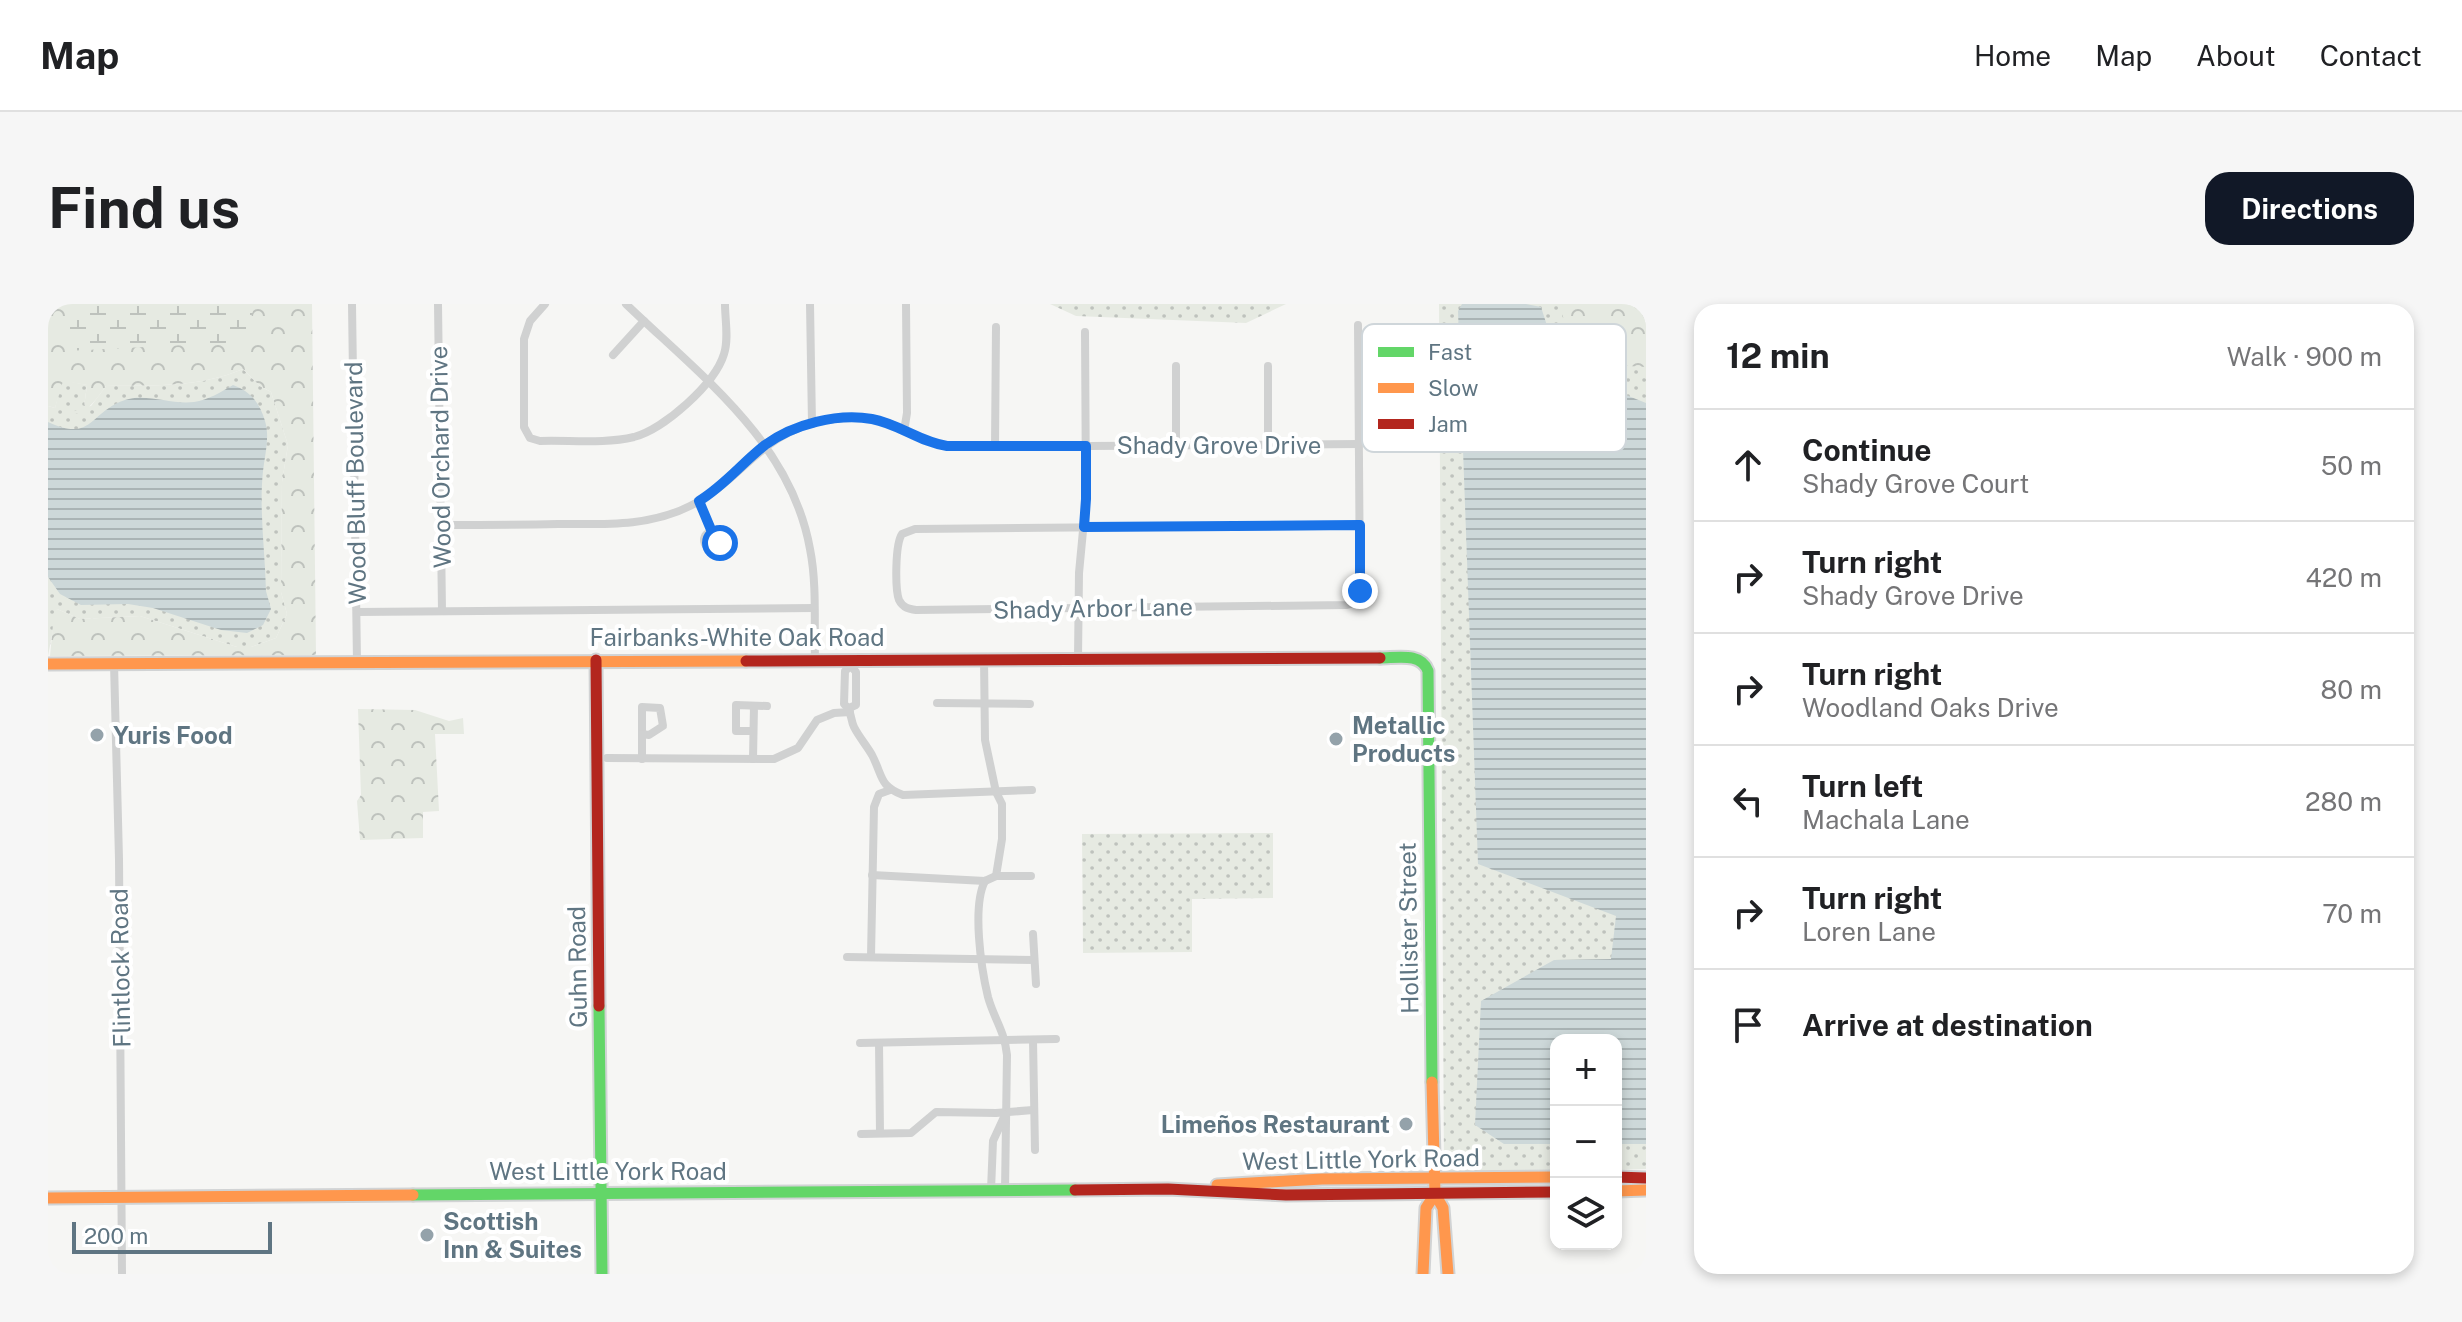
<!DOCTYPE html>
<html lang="en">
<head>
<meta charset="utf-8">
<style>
	body { margin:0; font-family:"Public Sans",sans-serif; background:#f6f6f6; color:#202124 }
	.controls { position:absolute; right:24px; bottom:24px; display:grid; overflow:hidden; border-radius:16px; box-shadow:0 4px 12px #0003 }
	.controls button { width:72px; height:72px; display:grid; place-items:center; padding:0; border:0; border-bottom:2px solid #e0e0e0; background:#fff; color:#202124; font:40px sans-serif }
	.scale { position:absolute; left:24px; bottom:20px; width:200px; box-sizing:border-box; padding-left:8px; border:4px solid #5f7582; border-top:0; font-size:22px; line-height:28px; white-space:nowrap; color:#5f7582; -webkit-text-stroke:6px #fff; paint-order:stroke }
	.stop { position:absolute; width:24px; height:24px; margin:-18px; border:6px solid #1a73e8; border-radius:50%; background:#fff }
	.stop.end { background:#1a73e8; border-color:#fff; box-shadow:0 2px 8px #0008 }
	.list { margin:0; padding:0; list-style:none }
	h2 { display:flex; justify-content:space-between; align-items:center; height:104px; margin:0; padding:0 32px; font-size:34px }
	h2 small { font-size:26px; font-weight:400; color:#757577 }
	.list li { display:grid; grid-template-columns:52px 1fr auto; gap:24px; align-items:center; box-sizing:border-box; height:112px; padding:0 32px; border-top:2px solid #e0e0e0 }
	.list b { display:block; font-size:30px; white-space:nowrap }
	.list p { margin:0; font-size:26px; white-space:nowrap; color:#757577 }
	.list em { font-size:26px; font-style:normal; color:#757577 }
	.icon { flex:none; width:44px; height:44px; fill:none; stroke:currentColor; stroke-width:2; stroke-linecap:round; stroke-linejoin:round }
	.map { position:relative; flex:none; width:1598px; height:970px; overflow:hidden; border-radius:24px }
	header { display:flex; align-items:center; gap:48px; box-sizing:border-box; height:112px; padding:0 40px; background:#fff; border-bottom:2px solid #e0e0e0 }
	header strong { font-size:38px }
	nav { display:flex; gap:44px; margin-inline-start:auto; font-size:28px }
	.intro { display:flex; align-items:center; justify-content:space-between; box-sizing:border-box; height:192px; padding:0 48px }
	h1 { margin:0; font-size:56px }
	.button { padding:20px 36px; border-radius:24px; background:#111827; color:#fff; font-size:28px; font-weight:700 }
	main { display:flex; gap:48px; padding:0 48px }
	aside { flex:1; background:#fff; border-radius:24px; box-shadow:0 4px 12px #0003 }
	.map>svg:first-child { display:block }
	.green { fill:url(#green-dots) }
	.forest { fill:url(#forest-crowns) }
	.wetland { fill:url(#wetland-marsh) }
	.water { fill:url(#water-rules) }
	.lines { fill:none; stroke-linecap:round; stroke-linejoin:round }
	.fast-casing { stroke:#d1d3d4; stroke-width:15 }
	.slow-casing { stroke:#d1d3d4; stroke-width:15 }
	.jam-casing { stroke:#d1d3d4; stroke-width:15 }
	.street { stroke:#d0d1d1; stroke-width:8 }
	.fast { stroke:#63d668; stroke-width:11 }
	.slow { stroke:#ff974d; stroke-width:11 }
	.jam { stroke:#b3261e; stroke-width:11 }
	.route { stroke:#1a73e8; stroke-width:10 }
	.poi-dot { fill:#94a2aa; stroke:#fff; stroke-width:3 }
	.labels { text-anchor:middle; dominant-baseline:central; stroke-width:8; stroke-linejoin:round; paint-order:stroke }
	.street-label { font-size:24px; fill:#5f7582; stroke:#fff }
	.poi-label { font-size:24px; font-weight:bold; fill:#5f7582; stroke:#fff; text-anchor:start }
	.key { fill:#fff; stroke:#cfd6da; stroke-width:2 }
	.key-label { font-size:22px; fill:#5f7582 }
</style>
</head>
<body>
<header>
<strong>Map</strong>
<nav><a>Home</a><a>Map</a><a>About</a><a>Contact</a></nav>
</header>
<div class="intro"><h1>Find us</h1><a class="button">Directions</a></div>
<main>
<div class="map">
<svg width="1598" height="970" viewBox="0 0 1598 970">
	<defs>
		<pattern id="green-dots" width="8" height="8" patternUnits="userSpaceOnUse" patternTransform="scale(2)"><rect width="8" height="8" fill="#e6eae2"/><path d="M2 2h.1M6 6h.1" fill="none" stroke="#bec2bd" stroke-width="1.8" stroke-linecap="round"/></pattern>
		<pattern id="forest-crowns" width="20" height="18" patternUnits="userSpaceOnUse" patternTransform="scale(2)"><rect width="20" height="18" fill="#e6eae2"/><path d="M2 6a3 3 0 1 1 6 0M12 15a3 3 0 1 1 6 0" fill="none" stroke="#bec2bd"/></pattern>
		<pattern id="wetland-marsh" width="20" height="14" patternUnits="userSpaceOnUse" patternTransform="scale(2)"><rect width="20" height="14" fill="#e6eae2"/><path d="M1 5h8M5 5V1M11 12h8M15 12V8" fill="none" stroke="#bec2bd"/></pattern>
		<pattern id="water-rules" width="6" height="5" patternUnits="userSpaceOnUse" patternTransform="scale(2)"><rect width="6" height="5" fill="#cdd8d9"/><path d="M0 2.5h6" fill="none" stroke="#aab4b5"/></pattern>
	</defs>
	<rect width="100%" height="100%" fill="#f6f6f4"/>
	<g class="green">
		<polygon points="1002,0 1238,0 1198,19 1028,12"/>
		<polygon points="1391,0 1598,0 1598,865 1568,866 1568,736 1508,736 1508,866 1401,867 1396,864"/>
		<path d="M195 65 212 82 223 88 240 141 234 178 233 288 239 310 228 334 203 343H189L92 312 32 315 9 305 0 352V102L7 104 14 76 39 81 36 103 43 102 58 82C105 81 150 84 195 65Z"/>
		<polygon points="1225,529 1225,594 1144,595 1144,648 1035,649 1034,530"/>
	</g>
	<g class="forest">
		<path d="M0 0H264L268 351 2 352 6 310 9 305 32 315 92 312 189 343H203L228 334 239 310 233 288 234 178 240 141 223 88 212 82 195 65C150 84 105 81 58 82 47 97 38 112 17 111L36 103 39 81 15 77 7 104 0 102Z"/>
		<polygon points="1512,0 1598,1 1598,63 1580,62 1558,49 1537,45 1517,21"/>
		<polygon points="310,405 367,406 401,417 415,414 416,430 387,430 391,507 375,508 375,534 312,536 309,497 313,491"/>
	</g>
	<polygon class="wetland" points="26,0 207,0 196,38 18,47"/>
	<g class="water">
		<polygon points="1414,0 1478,0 1493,3 1513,65 1598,99 1598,840 1568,840 1568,736 1508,736 1508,840 1456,840 1427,821 1433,697 1506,656 1563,655 1568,612 1430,560 1410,7"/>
		<path d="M185 81C202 87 212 99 217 117 222 133 217 150 215 167 211 206 217 247 218 287L223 305 215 321 199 329 173 326 105 304 80 300 33 301 12 290 0 273V118C45 139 41 108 77 96 99 89 123 101 146 98 160 96 173 88 185 81Z"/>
	</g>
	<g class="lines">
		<g class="fast-casing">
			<g id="fast">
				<path d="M1332 354C1349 354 1373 348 1380 367L1384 778"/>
				<polyline points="551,702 554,970"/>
				<polyline points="365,891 1027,886"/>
			</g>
		</g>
		<g class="slow-casing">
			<g id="slow">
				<polyline points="0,360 698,357"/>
				<polyline points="1384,778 1387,890 1395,904 1400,970"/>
				<polyline points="1169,881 1274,875 1508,873"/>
				<polyline points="1568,887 1598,886"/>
				<polyline points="0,894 365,891"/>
				<polyline points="1375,970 1378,904 1387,890"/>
			</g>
		</g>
		<g class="jam-casing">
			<g id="jam">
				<polyline points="548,356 551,702"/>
				<polyline points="698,357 1332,354"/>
				<polyline points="1568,873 1598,874"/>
				<polyline points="1027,886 1120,885 1238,891 1508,888"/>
			</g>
		</g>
		<g class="street">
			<polyline points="304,0 309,358"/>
			<polyline points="390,0 394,307"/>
			<path d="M497 0 482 17 476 35V123L482 134 492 137C522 136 557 140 586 133 616 125 667 80 676 50 681 35 677 16 677 0"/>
			<path d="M578 0C653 72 743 138 762 245 769 280 766 319 767 355"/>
			<polyline points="762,0 764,120"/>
			<path d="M1310 21 1312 292 1309 298 1299 301 868 306C861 305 855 304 851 296 847 285 847 240 854 230L867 225 1312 221"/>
			<polyline points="565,51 596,17"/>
			<polyline points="1128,62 1128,141"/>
			<polyline points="1220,62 1220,141"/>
			<polyline points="856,127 859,109 858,0"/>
			<polyline points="947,142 948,23"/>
			<polyline points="651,197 664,228"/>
			<path d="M394 221C432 221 471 221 510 220 554 220 601 223 642 202 695 176 713 127 779 116 799 113 820 112 840 119 865 129 880 141 908 143L1311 140"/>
			<circle cx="664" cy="236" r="8"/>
			<polyline points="309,308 766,304"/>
			<polyline points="936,354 937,436 948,488 954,500 954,535 948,572"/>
			<polyline points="1030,354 1031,269 1038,195 1037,28"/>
			<path d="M803 355V362L797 367 796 400C804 406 802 415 806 423 811 433 819 442 824 451 835 472 831 482 855 491L984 486"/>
			<polyline points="66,359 71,555 74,970"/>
			<polyline points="889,399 982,400"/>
			<polygon points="594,403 612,404 615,422 601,431 594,430"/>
			<polyline points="801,404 808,401 808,368 803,362"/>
			<polyline points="705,427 688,427 688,401 719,402"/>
			<polyline points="594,430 594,455"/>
			<polyline points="559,454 726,455 750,444 769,416 786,409 802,408"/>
			<polyline points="705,455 706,402"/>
			<polyline points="824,571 937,577 948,572 983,572"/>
			<path d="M937 577C924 602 933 664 940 693 946 715 956 725 959 751L957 886"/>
			<polyline points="985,630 988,680"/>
			<polyline points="823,652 826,503 831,490 842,486"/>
			<polyline points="799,653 986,656"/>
			<polyline points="985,736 987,846"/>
			<polyline points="812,739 1008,735"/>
			<polyline points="831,739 832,829"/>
			<polyline points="813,830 863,829 888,808 948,809 985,806"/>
			<polyline points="943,886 945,837 957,811"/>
		</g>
		<use href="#fast" class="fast"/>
		<use href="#slow" class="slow"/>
		<use href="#jam" class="jam"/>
	</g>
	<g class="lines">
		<path class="route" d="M672 239V233L664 228 651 197C676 182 694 159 717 141 746 120 789 109 824 115 851 120 872 138 899 142H1038V195L1036 223 1312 221V287"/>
	</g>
	<g class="poi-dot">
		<circle cx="49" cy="431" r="8"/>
		<circle cx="1288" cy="435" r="8"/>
		<circle cx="1358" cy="820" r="8"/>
		<circle cx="379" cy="931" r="8"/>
	</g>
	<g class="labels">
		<g class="street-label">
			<text x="1171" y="141">Shady Grove Drive</text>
			<text transform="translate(392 153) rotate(-91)">Wood Orchard Drive</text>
			<text transform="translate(307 179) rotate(-91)">Wood Bluff Boulevard</text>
			<text transform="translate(1045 304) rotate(-1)">Shady Arbor Lane</text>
			<text x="689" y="333">Fairbanks-White Oak Road</text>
			<text transform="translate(1360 624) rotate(-91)">Hollister Street</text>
			<text transform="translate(529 663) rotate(-91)">Guhn Road</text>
			<text transform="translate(72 664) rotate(-91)">Flintlock Road</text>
			<text transform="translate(1313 855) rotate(-1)">West Little York Road</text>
			<text x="560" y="867">West Little York Road</text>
		</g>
		<g class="poi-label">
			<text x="1304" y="421">Metallic<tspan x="1304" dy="28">Products</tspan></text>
			<text x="65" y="431">Yuris Food</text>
			<text x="1342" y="820" text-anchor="end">Limeños Restaurant</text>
			<text x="395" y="917">Scottish<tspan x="395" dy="28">Inn &amp; Suites</tspan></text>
		</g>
	</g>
	<rect x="1314" y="20" width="264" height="128" rx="12" class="key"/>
	<rect x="1330" y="43" width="36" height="10" fill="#63d668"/>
	<rect x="1330" y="79" width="36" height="10" fill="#ff974d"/>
	<rect x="1330" y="115" width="36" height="10" fill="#b3261e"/>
	<g class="key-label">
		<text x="1380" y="56">Fast</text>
		<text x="1380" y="92">Slow</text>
		<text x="1380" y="128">Jam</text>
	</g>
</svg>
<div class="controls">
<button>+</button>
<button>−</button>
<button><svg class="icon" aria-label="layers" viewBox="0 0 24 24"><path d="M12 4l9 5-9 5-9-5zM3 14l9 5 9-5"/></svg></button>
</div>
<div class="scale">200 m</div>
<div class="stop" style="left:672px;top:239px"></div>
<div class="stop end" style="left:1312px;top:287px"></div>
</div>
<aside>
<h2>12 min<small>Walk · 900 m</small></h2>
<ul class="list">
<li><svg class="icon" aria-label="ahead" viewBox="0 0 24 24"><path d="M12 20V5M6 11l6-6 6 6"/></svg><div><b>Continue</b><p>Shady Grove Court</p></div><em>50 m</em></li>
<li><svg class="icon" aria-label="right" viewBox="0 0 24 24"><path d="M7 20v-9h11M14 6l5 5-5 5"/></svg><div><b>Turn right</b><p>Shady Grove Drive</p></div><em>420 m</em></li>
<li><svg class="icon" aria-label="right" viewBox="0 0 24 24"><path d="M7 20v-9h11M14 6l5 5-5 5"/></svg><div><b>Turn right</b><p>Woodland Oaks Drive</p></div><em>80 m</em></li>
<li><svg class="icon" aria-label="left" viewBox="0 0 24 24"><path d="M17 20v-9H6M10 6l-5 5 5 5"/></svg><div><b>Turn left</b><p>Machala Lane</p></div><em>280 m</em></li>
<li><svg class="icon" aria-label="right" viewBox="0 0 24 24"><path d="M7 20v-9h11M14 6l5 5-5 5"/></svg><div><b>Turn right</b><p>Loren Lane</p></div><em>70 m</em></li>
<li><svg class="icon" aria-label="arrive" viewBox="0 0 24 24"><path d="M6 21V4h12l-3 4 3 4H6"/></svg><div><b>Arrive at destination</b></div></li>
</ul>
</aside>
</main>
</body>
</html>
